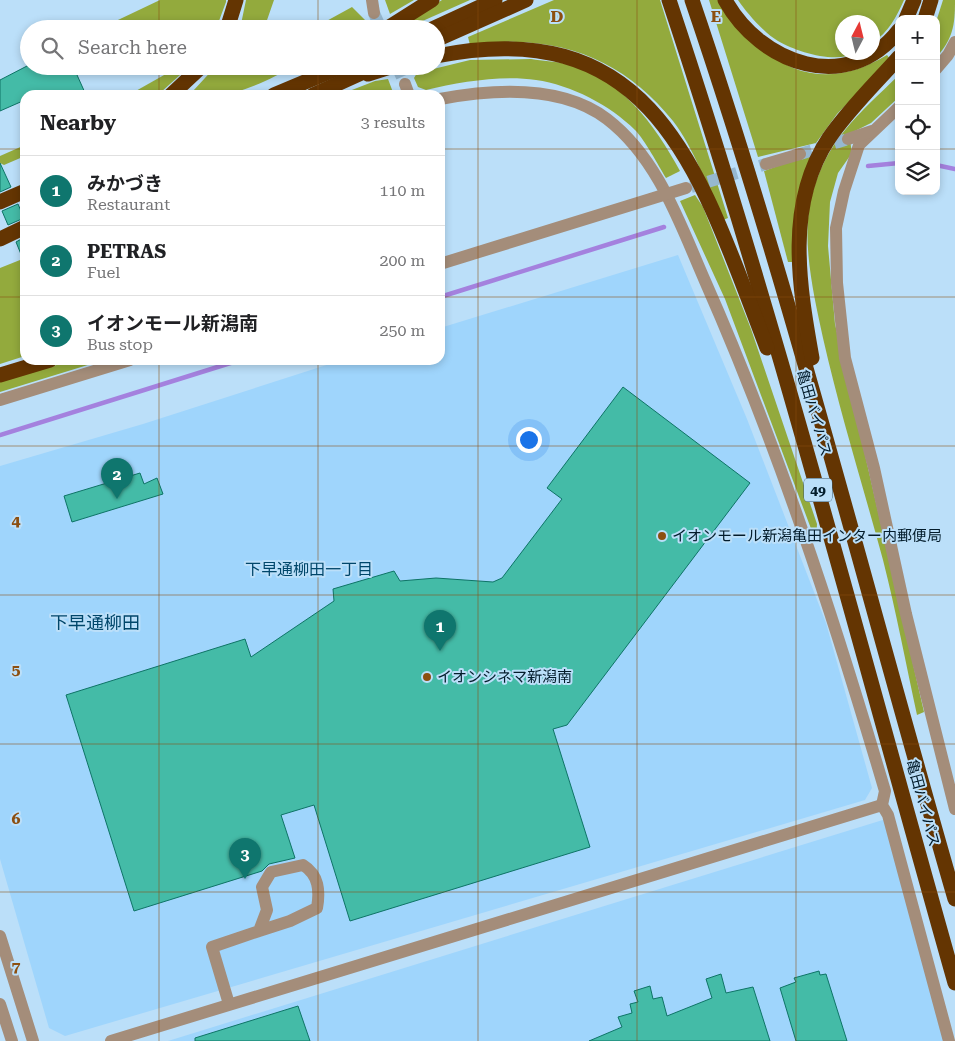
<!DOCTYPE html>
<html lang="en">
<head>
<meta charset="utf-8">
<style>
	body { margin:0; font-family:"Roboto Serif","Noto Sans JP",serif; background:#f6f6f6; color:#202124 }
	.controls { position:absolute; right:15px; top:15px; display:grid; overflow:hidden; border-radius:10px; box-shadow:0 2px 8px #0003 }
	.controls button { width:45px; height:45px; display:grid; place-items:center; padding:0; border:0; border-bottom:1px solid #e0e0e0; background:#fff; color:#202124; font:25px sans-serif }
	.compass { position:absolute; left:835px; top:15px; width:45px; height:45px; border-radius:50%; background:#fff; box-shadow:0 2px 8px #0003; rotate:7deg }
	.you { position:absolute; left:528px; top:439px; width:18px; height:18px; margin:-12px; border:4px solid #fff; border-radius:50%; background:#1a73e8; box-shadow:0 0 0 8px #1a73e833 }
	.badge { display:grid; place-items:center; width:32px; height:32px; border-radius:50%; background:#0f766e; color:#fff; font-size:16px; font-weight:700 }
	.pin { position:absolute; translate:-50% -41px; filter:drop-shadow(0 1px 2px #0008) }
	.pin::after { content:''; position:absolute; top:26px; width:18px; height:15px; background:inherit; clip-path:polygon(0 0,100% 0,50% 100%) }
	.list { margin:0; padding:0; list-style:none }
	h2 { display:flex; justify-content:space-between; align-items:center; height:65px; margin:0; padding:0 20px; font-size:21px }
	h2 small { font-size:16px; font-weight:400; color:#757577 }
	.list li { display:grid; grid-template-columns:32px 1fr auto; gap:15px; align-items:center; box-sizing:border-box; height:70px; padding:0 20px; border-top:1px solid #e0e0e0 }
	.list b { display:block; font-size:19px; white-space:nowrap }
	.list p { margin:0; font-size:16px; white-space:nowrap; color:#757577 }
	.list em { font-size:16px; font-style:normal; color:#757577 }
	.icon { flex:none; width:28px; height:28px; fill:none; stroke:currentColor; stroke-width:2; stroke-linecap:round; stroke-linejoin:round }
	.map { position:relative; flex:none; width:955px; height:1041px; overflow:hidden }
	.search { position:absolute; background:#fff; box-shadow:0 2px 8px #0003; left:20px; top:20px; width:425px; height:55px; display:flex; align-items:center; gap:12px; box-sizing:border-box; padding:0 18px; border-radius:28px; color:#757577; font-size:19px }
	.panel { position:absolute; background:#fff; box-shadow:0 2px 8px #0003; left:20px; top:90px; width:425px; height:275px; border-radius:15px }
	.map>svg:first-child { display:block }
	.built { fill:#9fd5fc }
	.forest { fill:#93aa3d }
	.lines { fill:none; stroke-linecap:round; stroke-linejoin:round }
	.stream { stroke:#a481de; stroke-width:4.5 }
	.building { fill:#44bba7; stroke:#0e7466 }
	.minor-tunnel { stroke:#96b8d0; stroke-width:12; stroke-dasharray:12 6; stroke-linecap:butt }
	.minor { stroke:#a48d7a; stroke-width:12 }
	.highway { stroke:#643502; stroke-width:15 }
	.grid { fill:none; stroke:#8c4f10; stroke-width:1; stroke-opacity:0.55 }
	.poi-dot { fill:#8c4f10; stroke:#bbdff9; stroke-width:2 }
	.labels { text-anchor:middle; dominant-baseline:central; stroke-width:4; stroke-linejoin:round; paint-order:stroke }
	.shield { fill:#bbdff9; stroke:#3a5669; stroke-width:1 }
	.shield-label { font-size:14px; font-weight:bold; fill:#031c2b }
	.street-label { font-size:15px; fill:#031c2b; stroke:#bbdff9 }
	.poi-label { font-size:15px; fill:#031c2b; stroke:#bbdff9; text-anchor:start }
	.neighbourhood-label { font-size:16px; fill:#00466a; stroke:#bbdff9 }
	.quarter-label { font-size:18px; fill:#00466a; stroke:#bbdff9 }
	.grid-label { font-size:16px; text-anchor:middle; font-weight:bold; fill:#8c4f10; stroke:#bbdff9; stroke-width:4; stroke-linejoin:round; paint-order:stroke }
</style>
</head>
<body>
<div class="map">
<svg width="955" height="1041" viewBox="0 0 955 1041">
	<rect width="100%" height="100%" fill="#bbdff9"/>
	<g class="built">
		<polygon points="678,255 747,419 826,623 872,788 865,800 65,1036 49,1028 0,859 0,466 143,424 342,360 440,360 440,328"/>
		<polygon points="886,819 946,1041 168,1041"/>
	</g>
	<g class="forest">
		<polygon points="160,0 226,0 226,2 216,29 196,29 192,25 184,29 99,29"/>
		<polygon points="246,0 274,0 266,23 266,29 240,29"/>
		<polygon points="385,0 414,0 390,14"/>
		<polygon points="442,0 470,0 409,27 408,22"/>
		<path d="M554 0H660L728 218 723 220C708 189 694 148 673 121 633 71 581 43 516 42 501 41 485 44 470 45L468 37Z"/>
		<path d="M709 0H721C728 11 734 22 742 32 747 38 754 42 760 47 801 82 842 82 887 55L890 59 837 114 816 143 758 157Z"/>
		<path d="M738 0H904C897 16 888 33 873 42L872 22H842V52L855 53C836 64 797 52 778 41 765 34 746 12 738 0Z"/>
		<path d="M943 0H955C955 26 953 38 936 58V22Z"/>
		<polygon points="352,7 370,25 365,29 312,29"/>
		<path d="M531 59C543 61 554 61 566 64 620 76 655 125 680 171L666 178C658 165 645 140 635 130 610 105 571 85 536 80 501 75 460 82 426 90L418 87 414 78 417 73 470 60Z"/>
		<polygon points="180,66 190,66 160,93 156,95 134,95 134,92"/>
		<path d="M216 66H295C268 80 224 105 193 91Z"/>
		<path d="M899 75V97L871 123 849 134 852 153 838 173 830 202 828 246 835 324 924 712 917 715C906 664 896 611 883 560 863 486 840 413 823 338 814 296 801 241 811 199 825 141 858 115 899 75Z"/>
		<polygon points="388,79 394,95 339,95 375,81"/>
		<polygon points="25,145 25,156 4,165 0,163 0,156"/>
		<polygon points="816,152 794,262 788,262 764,171"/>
		<polygon points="695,195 703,207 751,329 817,524 816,542 725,299 680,201"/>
		<polygon points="25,258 25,356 0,364 0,268"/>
		<polygon points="73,360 104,360 0,392 0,382"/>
	</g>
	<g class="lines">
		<g class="stream">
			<polyline points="936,165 955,169"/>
			<polyline points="868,166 899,163"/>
			<polyline points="440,297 664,227"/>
			<polyline points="0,435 240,360"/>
		</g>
	</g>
	<g class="building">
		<polygon points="27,66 73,66 86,95 25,95 25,100 0,111 0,80"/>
		<polygon points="0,163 11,187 0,192"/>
		<polygon points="18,204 24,218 8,225 2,211"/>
		<polygon points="25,237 25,264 16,242"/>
		<polygon points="623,387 750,483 567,725 553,729 590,847 350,921 314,805 281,815 295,858 269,864 262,871 134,911 66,695 245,639 251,657 334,601 333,589 394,571 400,581 436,578 493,582 502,578 562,499 547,488"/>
		<polygon points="140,473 144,484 157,478 163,494 72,522 64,496"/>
		<polygon points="819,971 820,975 826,974 847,1041 796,1041 780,988 796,982 794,978"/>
		<polygon points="721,974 726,993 753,987 770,1041 589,1041 622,1027 618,1017 632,1013 630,1004 638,1002 634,991 650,986 653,999 662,997 667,1016 712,998 706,979"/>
		<polygon points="298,1006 310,1041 195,1041 195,1038"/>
	</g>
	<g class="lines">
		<g class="minor-tunnel">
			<polyline points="374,13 381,29"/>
			<polyline points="397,66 405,84"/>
			<polyline points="800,154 848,139"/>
			<polyline points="691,187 766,164"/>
		</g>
		<g class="minor">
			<polyline points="372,0 374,13"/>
			<polyline points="936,69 948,55 955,42"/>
			<polyline points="405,84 409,95"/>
			<path d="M440 99C493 89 561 84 607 119 658 158 680 224 705 281 778 446 834 618 885 791L882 805 888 815 949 1041"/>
			<polyline points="899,107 859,145 844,191 836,228 837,283 845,358 874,468 906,614 955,809"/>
			<polyline points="848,139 872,131"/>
			<polyline points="766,164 800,154"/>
			<polyline points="440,264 686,188"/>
			<polyline points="0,400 130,360"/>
			<polyline points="0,936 33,1041"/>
			<polyline points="0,1004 12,1041"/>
			<path d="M229 1004 212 947 259 931 267 910 262 887 271 872 303 865C319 875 320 891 317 908L290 921 259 931"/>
			<polyline points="111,1041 882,805"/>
		</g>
		<g class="highway">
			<path d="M669 0C777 324 862 655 955 983"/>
			<path d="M692 0C793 296 868 599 955 899"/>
			<path d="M725 0C760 64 848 96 899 30"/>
			<polyline points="906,19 914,0"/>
			<polyline points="925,19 931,0"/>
			<polyline points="227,29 236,0"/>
			<polyline points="386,29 432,0"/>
			<polyline points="432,29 495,0"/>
			<polyline points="436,40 526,0"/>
			<path d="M436 56C659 11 702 180 767 348"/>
			<polyline points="368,74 393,66"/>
			<polyline points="171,95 202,66"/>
			<polyline points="274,95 343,66"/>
			<polyline points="313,95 377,66"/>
			<polyline points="0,202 25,191"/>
			<polyline points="0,239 25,227"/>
			<path d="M812 358C799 285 785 204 829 138 849 109 875 84 899 57"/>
			<polyline points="0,375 50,360"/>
		</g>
	</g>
	<path class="grid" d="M159 0V29M318 0V29M478 0V1041M637 0V1041M796 0V1041M159 66V95M318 66V95M0 149H25M440 149H899M936 149H955M0 297H25M440 297H955M159 360V1041M318 360V1041M0 446H955M0 595H955M0 744H955M0 892H955"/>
	<g class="poi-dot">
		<circle cx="662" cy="536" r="5"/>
		<circle cx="427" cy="677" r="5"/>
	</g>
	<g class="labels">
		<rect class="shield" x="804" y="478.5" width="28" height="23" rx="4"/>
		<g class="shield-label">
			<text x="818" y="490">49</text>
		</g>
		<g class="street-label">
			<text transform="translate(814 413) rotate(74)">亀田バイパス</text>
			<text transform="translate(923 803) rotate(75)">亀田バイパス</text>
		</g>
		<g class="poi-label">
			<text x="672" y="536">イオンモール新潟亀田インター内郵便局</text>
			<text x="437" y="677">イオンシネマ新潟南</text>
		</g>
		<g class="neighbourhood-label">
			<text x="309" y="569">下早通柳田一丁目</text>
		</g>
		<g class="quarter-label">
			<text x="95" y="622">下早通柳田</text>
		</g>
	</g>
	<g class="grid-label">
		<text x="557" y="22">D</text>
		<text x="716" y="22">E</text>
		<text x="16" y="526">4</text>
		<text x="16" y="675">5</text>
		<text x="16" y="824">6</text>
		<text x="16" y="972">7</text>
	</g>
</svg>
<div class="controls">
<button>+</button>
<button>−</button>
<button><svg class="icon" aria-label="locate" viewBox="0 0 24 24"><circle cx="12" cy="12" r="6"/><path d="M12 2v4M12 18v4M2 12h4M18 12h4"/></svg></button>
<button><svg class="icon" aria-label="layers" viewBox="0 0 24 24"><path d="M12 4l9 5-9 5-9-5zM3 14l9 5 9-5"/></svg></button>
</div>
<svg class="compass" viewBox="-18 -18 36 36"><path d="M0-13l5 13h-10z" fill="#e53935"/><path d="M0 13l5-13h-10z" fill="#757577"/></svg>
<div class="you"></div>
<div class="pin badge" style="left:440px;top:651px">1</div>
<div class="pin badge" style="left:117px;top:499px">2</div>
<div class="pin badge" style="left:245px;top:879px">3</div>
<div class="search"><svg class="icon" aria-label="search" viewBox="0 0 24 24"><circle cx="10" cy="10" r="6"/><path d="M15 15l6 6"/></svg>Search here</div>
<section class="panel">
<h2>Nearby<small>3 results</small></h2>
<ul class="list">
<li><span class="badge">1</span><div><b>みかづき</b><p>Restaurant</p></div><em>110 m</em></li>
<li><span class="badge">2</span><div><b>PETRAS</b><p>Fuel</p></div><em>200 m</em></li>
<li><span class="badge">3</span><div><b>イオンモール新潟南</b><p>Bus stop</p></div><em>250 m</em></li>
</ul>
</section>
</div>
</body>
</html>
